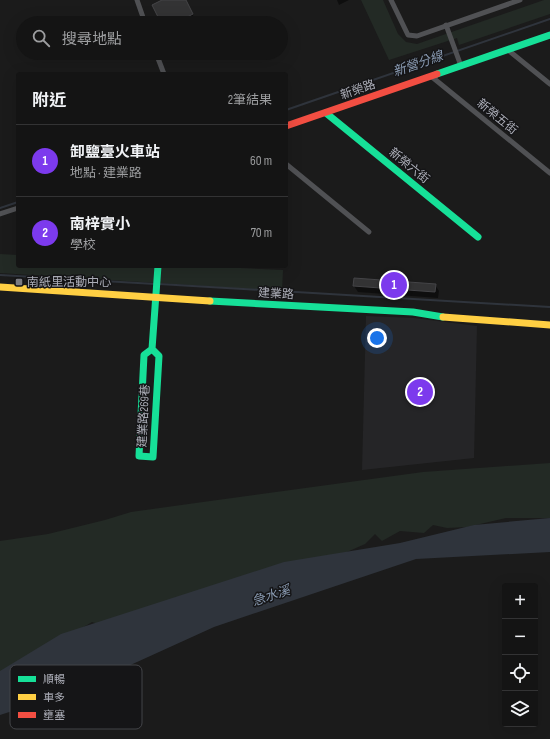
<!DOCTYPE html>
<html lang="zh-TW">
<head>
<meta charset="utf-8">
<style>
	body { margin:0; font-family:"Sofia Sans Condensed","Noto Sans TC",sans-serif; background:#212122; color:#f1f3f6 }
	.controls { position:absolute; right:12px; bottom:12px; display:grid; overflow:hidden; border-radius:4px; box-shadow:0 4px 16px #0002 }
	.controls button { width:36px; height:36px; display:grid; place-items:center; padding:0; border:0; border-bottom:1px solid #333334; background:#141414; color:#f1f3f6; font:20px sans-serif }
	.you { position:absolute; left:377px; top:338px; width:14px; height:14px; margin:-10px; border:3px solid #fff; border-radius:50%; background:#1a73e8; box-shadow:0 0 0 6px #1a73e833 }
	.badge { display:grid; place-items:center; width:26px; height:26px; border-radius:50%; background:#7c3aed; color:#fff; font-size:13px; font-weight:700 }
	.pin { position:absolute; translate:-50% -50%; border:2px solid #fff; box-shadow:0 1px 4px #0006 }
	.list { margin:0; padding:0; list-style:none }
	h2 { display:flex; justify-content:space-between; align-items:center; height:52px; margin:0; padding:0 16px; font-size:17px }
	h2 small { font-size:13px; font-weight:400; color:#9d9ea0 }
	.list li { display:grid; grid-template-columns:26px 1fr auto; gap:12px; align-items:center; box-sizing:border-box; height:72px; padding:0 16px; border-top:1px solid #333334 }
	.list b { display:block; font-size:15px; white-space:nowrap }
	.list p { margin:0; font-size:13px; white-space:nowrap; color:#9d9ea0 }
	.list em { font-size:13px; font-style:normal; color:#9d9ea0 }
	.icon { flex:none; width:22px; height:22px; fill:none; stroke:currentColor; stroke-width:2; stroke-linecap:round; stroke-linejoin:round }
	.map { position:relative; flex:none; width:550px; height:739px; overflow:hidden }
	.search { position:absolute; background:#141414; box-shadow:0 4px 16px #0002; left:16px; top:16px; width:272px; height:44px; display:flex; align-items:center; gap:10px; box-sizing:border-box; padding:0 14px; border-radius:22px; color:#9d9ea0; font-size:15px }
	.panel { position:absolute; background:#141414; box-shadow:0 4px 16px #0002; left:16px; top:72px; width:272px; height:196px; border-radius:4px }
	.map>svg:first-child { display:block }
	.built { fill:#252527 }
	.green { fill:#232a25 }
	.water { fill:#2f343c }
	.shadow { fill:#0007 }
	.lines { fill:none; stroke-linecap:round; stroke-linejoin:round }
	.stream { stroke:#2f343c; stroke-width:2 }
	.building { fill:#333334; stroke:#444447 }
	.street { stroke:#505154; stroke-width:5 }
	.fast { stroke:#16e098; stroke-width:7 }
	.slow { stroke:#ffcf43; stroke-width:7 }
	.jam { stroke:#f24e42; stroke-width:7 }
	.poi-dot { fill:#7b7c82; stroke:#151517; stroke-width:1.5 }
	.labels { text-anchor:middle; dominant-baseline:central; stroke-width:3; stroke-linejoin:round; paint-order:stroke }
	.street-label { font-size:12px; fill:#aeb0ba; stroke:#151517 }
	.poi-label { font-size:12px; fill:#aeb0ba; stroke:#151517; text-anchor:start }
	.water-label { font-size:13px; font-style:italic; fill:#899ab1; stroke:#151517 }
	.key { fill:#151517; stroke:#434448; stroke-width:1 }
	.key-label { font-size:11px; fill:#aeb0ba }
</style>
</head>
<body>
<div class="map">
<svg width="550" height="739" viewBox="0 0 550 739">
	<rect width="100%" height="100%" fill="#1b1b1b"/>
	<polygon class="built" points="366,316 414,318 477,326 474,458 362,470"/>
	<g class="green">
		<polygon points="361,0 383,0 398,34 406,42 417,44 544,0 550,0 550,14 459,45 457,38 389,60"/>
		<polygon points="0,254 18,255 18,266 198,266 283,270 282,291 0,273"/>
		<polygon points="550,463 550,518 506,518 467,527 447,528 433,525 424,533 400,531 382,541 375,534 365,544 297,574 114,629 92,622 0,678 0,541 48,534 105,520 131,512 203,502 423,472"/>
	</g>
	<polygon class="water" points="550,518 550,552 416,559 214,627 71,692 0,715 0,671 61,634 284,562 400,543 474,525"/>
	<g class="shadow">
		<polygon points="165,0 185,0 196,21 191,23 162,23"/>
		<polygon points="337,0 349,0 339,5"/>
		<polygon points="435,285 439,291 438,298 358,292 354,286"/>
	</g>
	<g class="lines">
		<g class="stream">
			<polyline points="286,110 550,19"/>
			<polyline points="0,208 18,202"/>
			<polyline points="0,275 155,284"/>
			<polyline points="159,284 550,307"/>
		</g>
	</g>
	<g class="building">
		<polygon points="162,0 186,0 193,14 176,23 161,23 152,5"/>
		<polygon points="354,278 436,284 435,292 353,286"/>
	</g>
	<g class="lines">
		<g class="street">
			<polyline points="137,0 145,23"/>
			<polyline points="391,0 408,35 417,36 520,0"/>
			<polyline points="446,25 461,66"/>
			<polyline points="508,50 550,84"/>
			<polyline points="156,53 164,74"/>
			<polyline points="432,77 550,173"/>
			<polyline points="286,164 369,232"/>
			<polyline points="0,214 18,208"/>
		</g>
		<g class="fast">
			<polyline points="437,74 550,35"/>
			<polyline points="326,113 478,237"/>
			<polyline points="210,301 413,312 443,317"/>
			<polyline points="152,349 144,355 139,456 153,457 159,356 152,349 158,266"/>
		</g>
		<g class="slow">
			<polyline points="0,287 210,301"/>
			<polyline points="443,317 550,325"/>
		</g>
		<polyline class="jam" points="286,126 437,74"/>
	</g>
	<rect class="poi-dot" x="15" y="278" width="8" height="8" rx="2"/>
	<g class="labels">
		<g class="street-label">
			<text transform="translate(358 90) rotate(-19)">新榮路</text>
			<text transform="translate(497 117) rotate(39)">新榮五街</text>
			<text transform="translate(409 166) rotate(39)">新榮六街</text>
			<text transform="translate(276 294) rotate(3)">建業路</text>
			<text transform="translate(144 416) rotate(-87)">建業路269巷</text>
		</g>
		<g class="poi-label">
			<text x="27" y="282">南紙里活動中心</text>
		</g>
		<g class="water-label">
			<text transform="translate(418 64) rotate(-19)">新營分線</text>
			<text transform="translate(271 596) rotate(-18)">急水溪</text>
		</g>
	</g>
	<rect x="10" y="665" width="132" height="64" rx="6" class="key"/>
	<rect x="18" y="676" width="18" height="6" fill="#16e098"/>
	<rect x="18" y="694" width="18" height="6" fill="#ffcf43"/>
	<rect x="18" y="712" width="18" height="6" fill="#f24e42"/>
	<g class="key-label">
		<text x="43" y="683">順暢</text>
		<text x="43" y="701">車多</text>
		<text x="43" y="719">壅塞</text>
	</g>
</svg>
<div class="controls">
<button>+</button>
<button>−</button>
<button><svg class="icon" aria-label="locate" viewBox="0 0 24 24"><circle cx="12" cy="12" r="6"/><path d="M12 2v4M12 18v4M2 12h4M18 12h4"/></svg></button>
<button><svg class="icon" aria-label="layers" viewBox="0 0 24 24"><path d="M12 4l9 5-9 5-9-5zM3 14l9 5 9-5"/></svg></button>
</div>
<div class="you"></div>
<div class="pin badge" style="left:394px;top:285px">1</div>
<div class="pin badge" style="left:420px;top:392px">2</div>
<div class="search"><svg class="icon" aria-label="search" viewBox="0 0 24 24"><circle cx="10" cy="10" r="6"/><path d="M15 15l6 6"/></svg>搜尋地點</div>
<section class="panel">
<h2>附近<small>2筆結果</small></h2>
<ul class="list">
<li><span class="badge">1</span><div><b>卸鹽臺火車站</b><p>地點 · 建業路</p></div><em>60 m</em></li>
<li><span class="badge">2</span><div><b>南梓實小</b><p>學校</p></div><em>70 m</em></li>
</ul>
</section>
</div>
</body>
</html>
